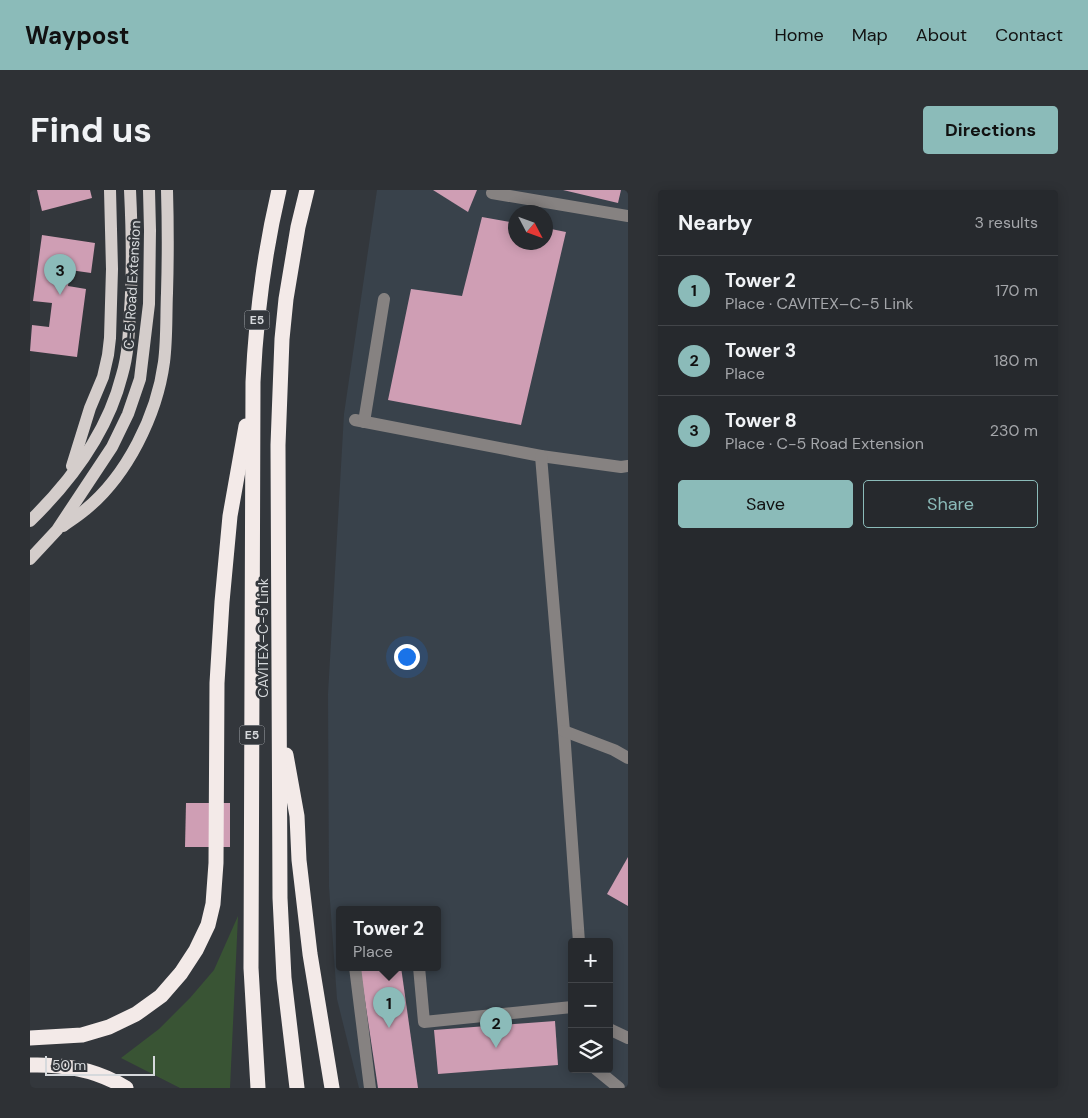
<!DOCTYPE html>
<html lang="en">
<head>
<meta charset="utf-8">
<style>
	body { margin:0; font-family:"DM Sans",sans-serif; background:#2e3135; color:#f1f3f6 }
	.controls { position:absolute; right:15px; bottom:15px; display:grid; overflow:hidden; border-radius:5px; box-shadow:0 2px 12px #0003 }
	.controls button { width:45px; height:45px; display:grid; place-items:center; padding:0; border:0; border-bottom:1px solid #424549; background:#26292d; color:#f1f3f6; font:25px sans-serif }
	.compass { position:absolute; left:478px; top:15px; width:45px; height:45px; border-radius:50%; background:#26292d; box-shadow:0 2px 12px #0003; rotate:131deg }
	.scale { position:absolute; left:15px; bottom:12px; width:110px; box-sizing:border-box; padding-left:5px; border:2px solid #d6d9dc; border-top:0; font-size:14px; line-height:18px; white-space:nowrap; color:#d6d9dc; -webkit-text-stroke:4px #33373c; paint-order:stroke }
	.you { position:absolute; left:376px; top:466px; width:18px; height:18px; margin:-12px; border:4px solid #fff; border-radius:50%; background:#1a73e8; box-shadow:0 0 0 8px #1a73e833 }
	.badge { display:grid; place-items:center; width:32px; height:32px; border-radius:50%; background:#8bbbb9; color:#111; font-size:16px; font-weight:700 }
	.pin { position:absolute; translate:-50% -41px; filter:drop-shadow(0 1px 2px #0008) }
	.pin::after { content:''; position:absolute; top:26px; width:18px; height:15px; background:inherit; clip-path:polygon(0 0,100% 0,50% 100%) }
	.popup { position:absolute; left:306px; top:716px; width:105px; height:65px; box-sizing:border-box; display:grid; place-content:center; border-radius:5px; background:#26292d; filter:drop-shadow(0 1px 4px #0005); font-size:16px; white-space:nowrap; color:#a4a6aa }
	.popup b { font-size:19px; color:#f1f3f6 }
	.popup::after { content:''; position:absolute; left:50%; top:100%; margin-left:-10px; border:10px solid transparent; border-top-color:#26292d }
	.list { margin:0; padding:0; list-style:none }
	h2 { display:flex; justify-content:space-between; align-items:center; height:65px; margin:0; padding:0 20px; font-size:21px }
	h2 small { font-size:16px; font-weight:400; color:#a4a6aa }
	.list li { display:grid; grid-template-columns:32px 1fr auto; gap:15px; align-items:center; box-sizing:border-box; height:70px; padding:0 20px; border-top:1px solid #424549 }
	.list b { display:block; font-size:19px; white-space:nowrap }
	.list p { margin:0; font-size:16px; white-space:nowrap; color:#a4a6aa }
	.list em { font-size:16px; font-style:normal; color:#a4a6aa }
	.actions { display:flex; gap:10px; padding:15px 20px }
	.actions a { flex:1; padding:11px 0; border:1px solid #8bbbb9; border-radius:5px; text-align:center; font-size:18px; color:#8bbbb9 }
	.actions .main { background:#8bbbb9; color:#111 }
	.icon { flex:none; width:28px; height:28px; fill:none; stroke:currentColor; stroke-width:2; stroke-linecap:round; stroke-linejoin:round }
	.map { position:relative; flex:none; width:598px; height:898px; overflow:hidden; border-radius:5px }
	header { display:flex; align-items:center; gap:30px; box-sizing:border-box; height:70px; padding:0 25px; background:#8bbbb9; color:#111 }
	header strong { font-size:24px }
	nav { display:flex; gap:28px; margin-inline-start:auto; font-size:18px }
	.intro { display:flex; align-items:center; justify-content:space-between; box-sizing:border-box; height:120px; padding:0 30px }
	h1 { margin:0; font-size:35px }
	.button { padding:12px 22px; border-radius:5px; background:#8bbbb9; color:#111; font-size:18px; font-weight:700 }
	main { display:flex; gap:30px; padding:0 30px }
	aside { flex:1; background:#26292d; border-radius:5px; box-shadow:0 2px 12px #0003 }
	.map>svg:first-child { display:block }
	.built { fill:#39424b; fill-rule:evenodd }
	.green { fill:#395434 }
	.building { fill:#cf9eb4 }
	.lines { fill:none; stroke-linecap:round; stroke-linejoin:round }
	.minor { stroke:#868281; stroke-width:12 }
	.major { stroke:#d4cdcb; stroke-width:12 }
	.highway { stroke:#f3eae8; stroke-width:15 }
	.labels { text-anchor:middle; dominant-baseline:central; stroke-width:5; stroke-linejoin:round; paint-order:stroke }
	.shield { fill:#33373c; stroke:#a5a8ac; stroke-width:1 }
	.shield-label { font-size:12px; font-weight:bold; fill:#d6d9dc }
	.street-label { font-size:14px; fill:#d6d9dc; stroke:#33373c }
</style>
</head>
<body>
<header>
<strong>Waypost</strong>
<nav><a>Home</a><a>Map</a><a>About</a><a>Contact</a></nav>
</header>
<div class="intro"><h1>Find us</h1><a class="button">Directions</a></div>
<main>
<div class="map">
<svg width="598" height="898" viewBox="0 0 598 898">
	<rect width="100%" height="100%" fill="#33373c"/>
	<path class="built" d="M347 0H598V898H329L307 809 299 697 298 504 314 224ZM486 22H516V52H486ZM310 719H408V777H310ZM542 752H579V879H542Z"/>
	<polygon class="green" points="208,726 200,898 150,898 91,868 129,839 160,808 184,780"/>
	<g class="building">
		<polygon points="7,0 60,0 62,8 12,21"/>
		<polygon points="403,0 447,0 438,22"/>
		<polygon points="533,0 591,0 588,13"/>
		<polygon points="452,27 486,33 486,52 516,52 516,38 536,42 491,235 358,210 381,99 432,106"/>
		<polygon points="12,45 65,53 61,83 40,80 38,96 56,99 47,167 0,161 2,135 19,137 22,113 3,111"/>
		<polygon points="156,613 200,613 200,657 155,657"/>
		<polygon points="598,667 598,716 577,704"/>
		<polygon points="330,777 371,777 388,898 348,898"/>
		<polygon points="525,831 528,875 408,884 404,840"/>
	</g>
	<g class="lines">
		<g class="minor">
			<polyline points="462,3 598,26"/>
			<polyline points="325,230 511,266 591,277 598,276"/>
			<polyline points="334,232 354,109"/>
			<polyline points="511,266 534,541 549,752"/>
			<polyline points="534,541 584,560 598,568"/>
			<polyline points="325,777 340,898"/>
			<polyline points="389,777 394,832 542,817"/>
			<polyline points="579,839 598,848"/>
			<polyline points="566,879 589,898"/>
		</g>
		<g class="major">
			<polyline points="42,276 60,218 73,187 78,165 80,148 82,79 80,0"/>
			<path d="M0 331C41 291 78 241 92 185 98 165 99 143 100 121 103 81 102 41 100 0"/>
			<path d="M33 336C40 331 48 326 55 320 97 286 127 225 134 172 137 149 136 126 137 103 138 69 138 34 137 0"/>
			<polyline points="0,369 27,340 82,257 98,224 110,189 119,114 120,40 119,0"/>
		</g>
		<g class="highway">
			<polyline points="256,565 267,626 269,670 280,764 302,898"/>
			<polyline points="0,848 52,845 79,837 106,824 131,806 151,783 166,760 178,735 183,714 186,673 187,493 192,412 200,326 216,236"/>
			<path d="M0 875C33 874 68 880 96 898"/>
			<path d="M228 898 221 778 223 192C226 127 234 64 249 0"/>
			<polyline points="267,898 254,788 250,708 248,255 252,149 256,109 268,37 277,0"/>
		</g>
	</g>
	<g class="labels">
		<g class="shield">
			<rect x="214.5" y="120.5" width="25" height="19" rx="4"/>
			<rect x="209.5" y="535.5" width="25" height="19" rx="4"/>
		</g>
		<g class="shield-label">
			<text x="227" y="130">E5</text>
			<text x="222" y="545">E5</text>
		</g>
		<g class="street-label">
			<text transform="translate(102 95) rotate(-87)">C-5 Road Extension</text>
			<text transform="translate(233 448) rotate(-90)">CAVITEX–C-5 Link</text>
		</g>
	</g>
</svg>
<div class="controls">
<button>+</button>
<button>−</button>
<button><svg class="icon" aria-label="layers" viewBox="0 0 24 24"><path d="M12 4l9 5-9 5-9-5zM3 14l9 5 9-5"/></svg></button>
</div>
<svg class="compass" viewBox="-18 -18 36 36"><path d="M0-13l5 13h-10z" fill="#e53935"/><path d="M0 13l5-13h-10z" fill="#a4a6aa"/></svg>
<div class="scale">50 m</div>
<div class="you"></div>
<div class="pin badge" style="left:359px;top:838px">1</div>
<div class="popup"><b>Tower 2</b>Place</div>
<div class="pin badge" style="left:466px;top:858px">2</div>
<div class="pin badge" style="left:30px;top:105px">3</div>
</div>
<aside>
<h2>Nearby<small>3 results</small></h2>
<ul class="list">
<li><span class="badge">1</span><div><b>Tower 2</b><p>Place · CAVITEX–C-5 Link</p></div><em>170 m</em></li>
<li><span class="badge">2</span><div><b>Tower 3</b><p>Place</p></div><em>180 m</em></li>
<li><span class="badge">3</span><div><b>Tower 8</b><p>Place · C-5 Road Extension</p></div><em>230 m</em></li>
</ul>
<div class="actions"><a class="main">Save</a><a>Share</a></div>
</aside>
</main>
</body>
</html>
